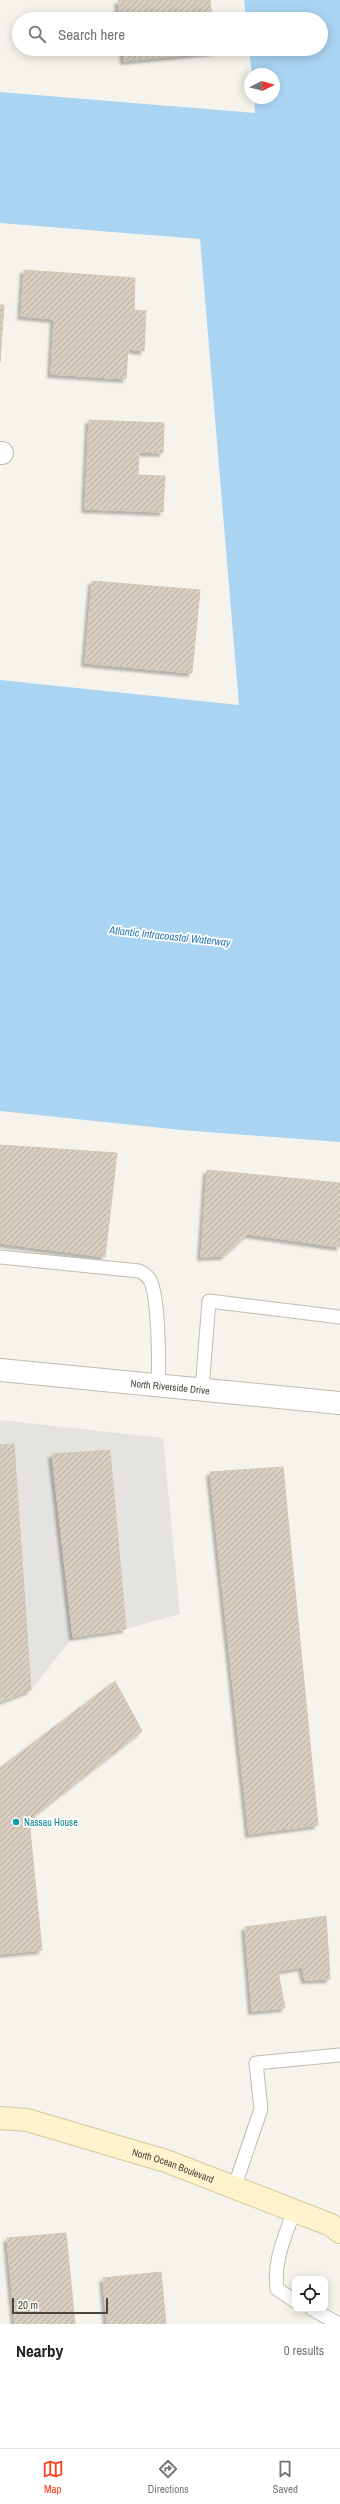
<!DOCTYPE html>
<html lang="en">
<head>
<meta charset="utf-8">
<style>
	body { margin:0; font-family:"Archivo Narrow",sans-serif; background:#f6f6f6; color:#202124 }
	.controls { position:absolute; right:12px; bottom:12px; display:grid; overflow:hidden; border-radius:8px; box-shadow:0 2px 10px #0003 }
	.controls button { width:36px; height:36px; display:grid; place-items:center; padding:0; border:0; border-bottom:1px solid #e0e0e0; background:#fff; color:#202124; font:20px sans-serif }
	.compass { position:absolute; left:244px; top:68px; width:36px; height:36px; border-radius:50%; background:#fff; box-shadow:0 2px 10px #0003; rotate:85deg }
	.scale { position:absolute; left:12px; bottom:10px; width:96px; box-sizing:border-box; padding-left:4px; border:2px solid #4b4439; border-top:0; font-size:11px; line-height:14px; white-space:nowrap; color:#4b4439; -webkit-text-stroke:3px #fff; paint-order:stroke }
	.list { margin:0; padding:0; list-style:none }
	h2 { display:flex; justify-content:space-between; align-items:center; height:52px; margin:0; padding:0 16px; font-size:17px }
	h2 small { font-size:13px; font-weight:400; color:#757577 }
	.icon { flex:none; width:22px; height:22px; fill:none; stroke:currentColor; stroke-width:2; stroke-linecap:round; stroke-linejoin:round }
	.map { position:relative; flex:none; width:340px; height:2324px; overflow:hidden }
	.search { position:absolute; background:#fff; box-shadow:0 2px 10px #0003; left:12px; right:12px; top:12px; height:44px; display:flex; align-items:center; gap:10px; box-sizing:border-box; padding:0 14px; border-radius:22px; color:#757577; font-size:15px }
	.sheet { height:124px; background:#fff }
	nav { display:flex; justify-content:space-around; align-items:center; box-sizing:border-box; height:56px; border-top:1px solid #e0e0e0; background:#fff; font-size:11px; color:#757577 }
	nav a { display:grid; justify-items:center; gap:2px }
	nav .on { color:#fc3f1d }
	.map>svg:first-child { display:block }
	.parking { fill:#e5e3e0 }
	.water { fill:#a9d4f2 }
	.building { fill:url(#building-hatch); stroke:#d3c7b4; filter:url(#shadow) }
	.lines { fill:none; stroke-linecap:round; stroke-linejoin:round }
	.lane-casing { stroke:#c2bbae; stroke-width:15 }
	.street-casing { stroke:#c2bbae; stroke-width:24 }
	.secondary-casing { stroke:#d6c79b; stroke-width:24 }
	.lane { stroke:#fff; stroke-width:13 }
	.street { stroke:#fff; stroke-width:22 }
	.secondary { stroke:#fff3cd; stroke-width:22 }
	.culture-dot { fill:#0f9aa8; stroke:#fff; stroke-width:1.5 }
	.labels { text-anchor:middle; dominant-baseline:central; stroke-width:3.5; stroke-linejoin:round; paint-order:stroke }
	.street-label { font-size:10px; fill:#4b4439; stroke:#fff }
	.culture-label { font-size:10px; fill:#0d838f; stroke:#fff; text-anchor:start }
	.water-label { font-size:11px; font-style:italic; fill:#2e7ab2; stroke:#fff }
</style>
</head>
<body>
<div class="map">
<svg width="340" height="2324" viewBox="0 0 340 2324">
	<defs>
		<pattern id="building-hatch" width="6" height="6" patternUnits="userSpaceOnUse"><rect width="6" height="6" fill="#d8cfc1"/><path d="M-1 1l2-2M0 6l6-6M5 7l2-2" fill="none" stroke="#b1aa9e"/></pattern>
		<filter id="shadow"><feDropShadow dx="-3.5" dy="3.5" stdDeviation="1" flood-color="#0004"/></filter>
	</defs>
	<rect width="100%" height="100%" fill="#f6f3ec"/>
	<polygon class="parking" points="0,1420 163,1438 180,1614 126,1629 73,1637 31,1690 0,1702"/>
	<polygon class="water" points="244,0 340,0 340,1142 181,1130 0,1111 0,680 239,705 200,239 0,223 0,92 255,113 254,98 274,98 274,74 252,74 249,49 321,49 321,19 246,19"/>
	<g class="building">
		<polygon points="118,0 210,0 212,19 120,19"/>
		<polygon points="123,49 215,49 215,52 124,61"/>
		<polygon points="24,270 135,278 134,310 146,311 144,351 128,349 126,379 51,374 54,319 21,316"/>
		<polygon points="0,305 4,305 0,362"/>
		<polygon points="89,420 164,423 163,453 139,452 138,475 165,476 163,512 85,509"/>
		<polygon points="92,581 200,590 192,673 85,663"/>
		<polygon points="0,1145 117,1153 105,1257 0,1243"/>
		<polygon points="207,1170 340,1183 340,1247 248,1234 224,1256 201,1257"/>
		<polygon points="14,1444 31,1690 0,1702 0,1445"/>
		<polygon points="110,1450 126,1629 73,1637 52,1454"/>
		<polygon points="283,1467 318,1825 249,1834 210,1472"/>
		<polygon points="115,1681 142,1731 35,1815 30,1830 42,1950 0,1954 0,1768"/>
		<polygon points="326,1916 330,1979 305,1980 302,1967 278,1971 285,2008 252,2011 245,1927"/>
		<polygon points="66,2233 75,2324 15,2324 7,2238"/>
		<polygon points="161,2272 166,2324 107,2324 103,2278"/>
	</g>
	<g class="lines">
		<g class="lane-casing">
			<g id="lane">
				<path d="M0 1257 139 1271C144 1273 147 1275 150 1280 159 1297 159 1364 158 1385"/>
				<polyline points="202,1389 209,1301 340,1317"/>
				<polyline points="234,2188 261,2109 256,2063 340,2055"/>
				<path d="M294 2211C285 2237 273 2261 277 2289L295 2301"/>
				<polyline points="312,2309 339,2324"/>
			</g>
		</g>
		<g class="street-casing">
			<g id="street">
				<polyline points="0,453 2,453"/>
				<path id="s1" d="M0 1370 340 1403"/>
			</g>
		</g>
		<g class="secondary-casing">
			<g id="secondary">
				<path id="s2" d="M0 2118 27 2120 166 2161 331 2225 340 2232"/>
			</g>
		</g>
		<use href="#lane" class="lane"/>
		<use href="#street" class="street"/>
		<use href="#secondary" class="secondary"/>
	</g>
	<circle class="culture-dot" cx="16" cy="1822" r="4"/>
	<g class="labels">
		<g class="street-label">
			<text stroke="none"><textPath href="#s1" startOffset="171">North Riverside Drive</textPath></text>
			<text stroke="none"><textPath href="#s2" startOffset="180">North Ocean Boulevard</textPath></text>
		</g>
		<g class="culture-label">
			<text x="24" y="1822">Nassau House</text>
		</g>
		<g class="water-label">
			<text transform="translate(170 936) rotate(6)">Atlantic Intracoastal Waterway</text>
		</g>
	</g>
</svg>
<div class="controls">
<button><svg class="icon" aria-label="locate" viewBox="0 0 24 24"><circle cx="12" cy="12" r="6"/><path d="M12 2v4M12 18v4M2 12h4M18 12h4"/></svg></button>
</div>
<svg class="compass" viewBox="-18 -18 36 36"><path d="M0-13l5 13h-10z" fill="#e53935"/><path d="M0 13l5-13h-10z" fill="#757577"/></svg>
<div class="scale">20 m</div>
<div class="search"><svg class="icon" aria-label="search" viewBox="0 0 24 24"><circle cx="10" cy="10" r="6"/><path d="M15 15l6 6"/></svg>Search here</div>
</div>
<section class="sheet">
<h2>Nearby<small>0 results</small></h2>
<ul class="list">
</ul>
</section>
<nav>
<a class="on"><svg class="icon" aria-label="map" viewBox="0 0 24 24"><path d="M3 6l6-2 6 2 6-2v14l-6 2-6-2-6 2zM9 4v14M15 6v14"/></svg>Map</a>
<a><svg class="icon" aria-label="directions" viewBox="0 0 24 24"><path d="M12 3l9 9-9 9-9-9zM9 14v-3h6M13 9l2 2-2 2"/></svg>Directions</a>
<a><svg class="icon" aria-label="saved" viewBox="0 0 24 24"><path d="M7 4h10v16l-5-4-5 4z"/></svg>Saved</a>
</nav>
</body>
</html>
